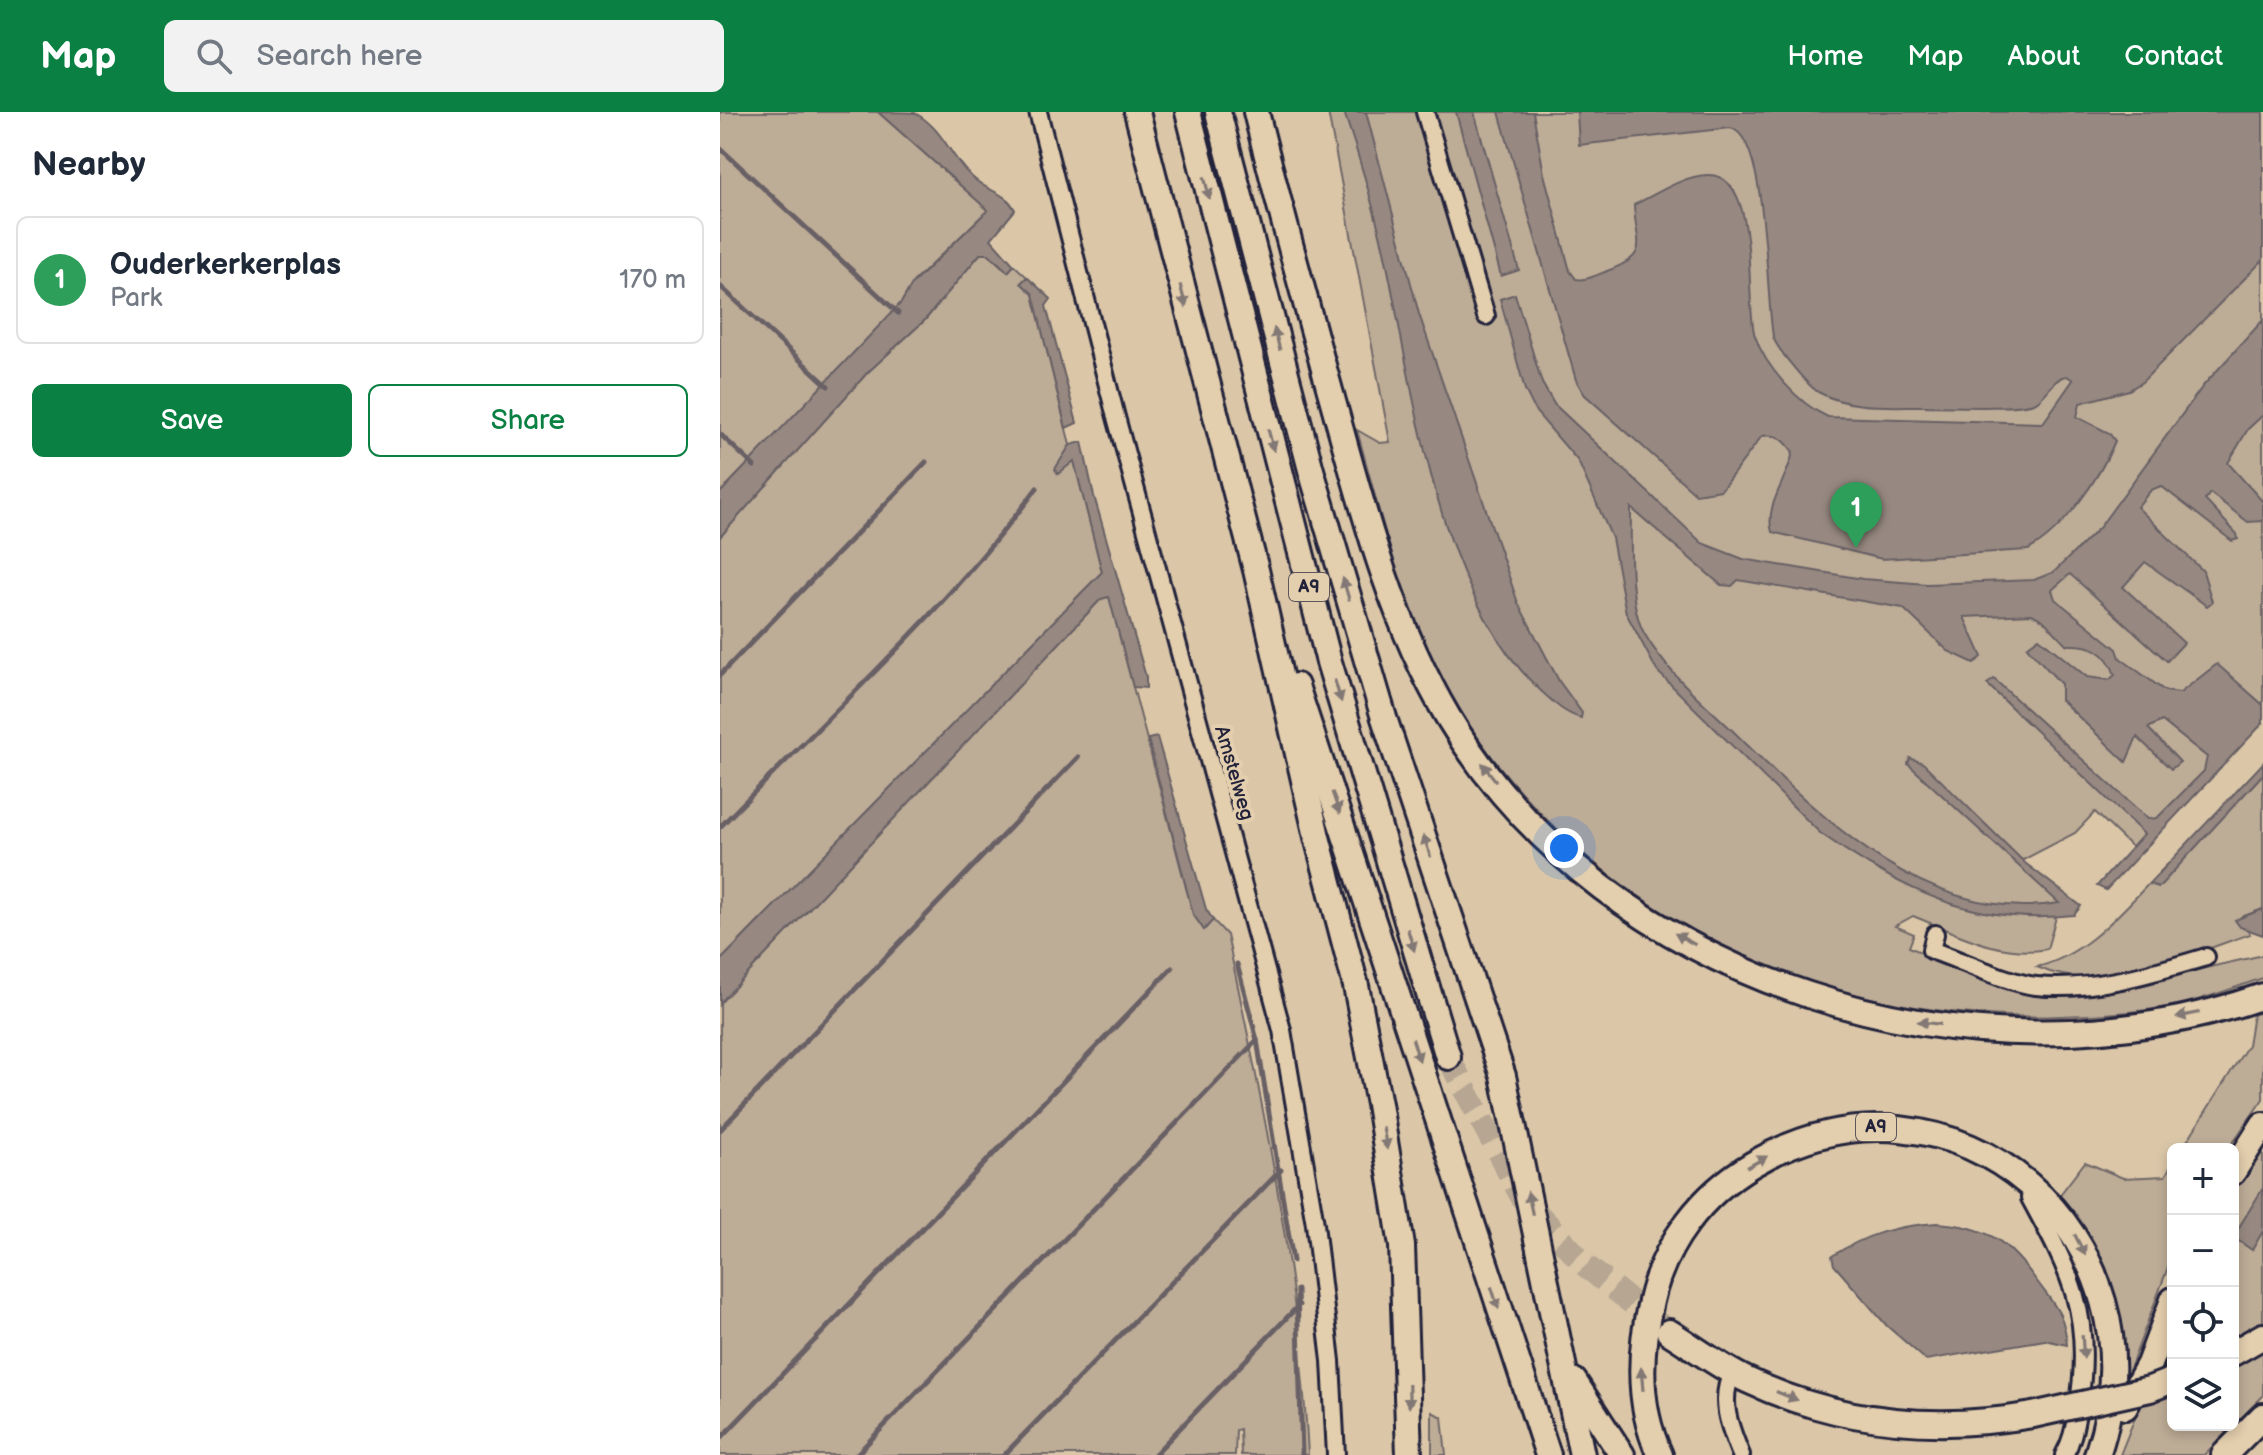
<!DOCTYPE html>
<html lang="en">
<head>
<meta charset="utf-8">
<style>
	body { margin:0; font-family:"Balsamiq Sans",sans-serif; background:#f2f2f3; color:#1f2937 }
	.controls { position:absolute; right:24px; bottom:24px; display:grid; overflow:hidden; border-radius:12px; box-shadow:0 4px 12px #0003 }
	.controls button { width:72px; height:72px; display:grid; place-items:center; padding:0; border:0; border-bottom:2px solid #e0e1e3; background:#fff; color:#1f2937; font:40px sans-serif }
	.you { position:absolute; left:844px; top:736px; width:28px; height:28px; margin:-20px; border:6px solid #fff; border-radius:50%; background:#1a73e8; box-shadow:0 0 0 12px #1a73e833 }
	.badge { display:grid; place-items:center; width:52px; height:52px; border-radius:50%; background:#0b8043; color:#fff; font-size:26px; font-weight:700 }
	.pin { position:absolute; translate:-50% -66px; filter:drop-shadow(0 2px 4px #0008) }
	.pin::after { content:''; position:absolute; top:42px; width:28px; height:24px; background:inherit; clip-path:polygon(0 0,100% 0,50% 100%) }
	.list { margin:0; padding:0; list-style:none }
	h2 { display:flex; justify-content:space-between; align-items:center; height:104px; margin:0; padding:0 32px; font-size:34px }
	h2 small { font-size:26px; font-weight:400; color:#747a83 }
	.list li { display:grid; grid-template-columns:52px 1fr auto; gap:24px; align-items:center; box-sizing:border-box; height:128px; margin:0 16px 16px; padding:0 16px; border:2px solid #e0e1e3; border-radius:12px }
	.list b { display:block; font-size:30px; white-space:nowrap }
	.list p { margin:0; font-size:26px; white-space:nowrap; color:#747a83 }
	.list em { font-size:26px; font-style:normal; color:#747a83 }
	.actions { display:flex; gap:16px; padding:24px 32px }
	.actions a { flex:1; padding:18px 0; border:2px solid #0b8043; border-radius:12px; text-align:center; font-size:28px; color:#0b8043 }
	.actions .main { background:#0b8043; color:#fff }
	.icon { flex:none; width:44px; height:44px; fill:none; stroke:currentColor; stroke-width:2; stroke-linecap:round; stroke-linejoin:round }
	.map { position:relative; flex:none; width:1543px; height:1343px; overflow:hidden }
	header { display:flex; align-items:center; gap:48px; box-sizing:border-box; height:112px; padding:0 40px; background:#0b8043; color:#fff }
	header strong { font-size:38px }
	nav { display:flex; gap:44px; margin-inline-start:auto; font-size:28px }
	.search { width:560px; height:72px; background:#f2f2f3; display:flex; align-items:center; gap:20px; box-sizing:border-box; padding:0 28px; border-radius:12px; color:#747a83; font-size:30px }
	main { display:flex }
	aside { flex:1; background:#fff }
	.map>svg:first-child { display:block }
	.green { fill:#bdac96; stroke:#706768; stroke-width:2 }
	.water { fill:#978981; stroke:#686065; stroke-width:2 }
	.lines { fill:none; stroke-linecap:round; stroke-linejoin:round }
	.stream { stroke:#686065; stroke-width:5 }
	.highway-tunnel { stroke:#b6a692; stroke-width:24; stroke-dasharray:24 12; stroke-linecap:butt }
	.minor-casing { stroke:#22223b; stroke-width:22 }
	.highway-casing { stroke:#22223b; stroke-width:30 }
	.minor { stroke:#e3cead; stroke-width:16 }
	.highway { stroke:#e3cead; stroke-width:24 }
	.highway-bridge-casing { stroke:#22223b; stroke-width:30; stroke-linecap:butt }
	.highway-bridge { stroke:#e3cead; stroke-width:24 }
	.oneway { fill:#827874 }
	.labels { text-anchor:middle; dominant-baseline:central; stroke-width:8; stroke-linejoin:round; paint-order:stroke }
	.shield { fill:#e3cead; stroke:#5c565d; stroke-width:2 }
	.shield-label { font-size:18px; font-weight:bold; fill:#22223b }
	.street-label { font-size:20px; fill:#22223b; stroke:#e3cead }
</style>
</head>
<body>
<header>
<strong>Map</strong>
<div class="search"><svg class="icon" aria-label="search" viewBox="0 0 24 24"><circle cx="10" cy="10" r="6"/><path d="M15 15l6 6"/></svg>Search here</div>
<nav><a>Home</a><a>Map</a><a>About</a><a>Contact</a></nav>
</header>
<main>
<aside>
<h2>Nearby<small></small></h2>
<ul class="list">
<li><span class="badge" style="background:#2e9e5b">1</span><div><b>Ouderkerkerplas</b><p>Park</p></div><em>170 m</em></li>
</ul>
<div class="actions"><a class="main">Save</a><a>Share</a></div>
</aside>
<div class="map">
<svg width="1543" height="1343" viewBox="0 0 1543 1343">
	<rect width="100%" height="100%" fill="#dbc7a8"/>
	<filter id="ink" filterUnits="userSpaceOnUse"><feTurbulence type="fractalNoise" baseFrequency=".0125" numOctaves="2"/><feDisplacementMap in="SourceGraphic" scale="16" xChannelSelector="R" yChannelSelector="G"/><feConvolveMatrix kernelMatrix="1 2 1 2 8 2 1 2 1" color-interpolation-filters="sRGB"/></filter>
	<g filter="url(#ink)">
		<g class="green">
			<polygon points="0,0 158,0 268,98 193,170 181,191 0,381"/>
			<path d="M608 0H1543V593L1508 563 1455 619 1501 656 1418 741 1375 700 1355 721 1297 751 1340 791 1327 837C1280 846 1236 821 1193 804L1175 814 1194 822 1189 835 1228 852 1296 873 1428 869 1543 843V866C1516 875 1489 886 1462 892 1423 901 1380 903 1341 904 1099 913 871 804 739 598 686 515 663 412 637 318L660 331 670 330Z"/>
			<polygon points="260,142 268,142 288,160 294,153 307,165 301,171 313,182 350,333 347,343 354,348 382,460 0,849 0,425 147,261 205,208"/>
			<path d="M389 484 473 802 484 818 493 808 507 823C544 996 579 1166 588 1343H521L520 1317 516 1318 515 1343H0V891L381 487Z"/>
			<path d="M1543 662V797L1521 805 1530 822C1466 843 1383 885 1317 855 1371 842 1409 790 1447 753L1463 747Z"/>
			<polygon points="1543,900 1543,987 1508,1037 1462,1037 1528,933 1533,902"/>
			<polygon points="1543,1033 1543,1284 1484,1343 1400,1343 1453,1210 1453,1313 1513,1313 1513,1081"/>
			<path d="M1365 1050 1403 1066 1445 1064 1453 1051V1142L1402 1278C1405 1206 1387 1140 1336 1088Z"/>
			<polygon points="712,1300 722,1305 726,1343 712,1343"/>
		</g>
		<g class="water">
			<path d="M158 0C168 0 187 0 195 1 227 19 231 52 261 72 274 81 287 82 295 98L271 127 294 153 288 160 269 142H260L205 208 147 261 0 425V381L181 191 193 171 268 98Z"/>
			<path d="M624 0H646L699 202 798 491 839 569 862 601 861 606C845 602 833 590 821 579 714 481 693 270 663 134 652 89 639 44 624 0Z"/>
			<polygon points="736,0 754,0 799,158 781,164"/>
			<path d="M779 0H813L824 62 850 159 856 167C866 169 877 163 887 159 933 142 915 132 914 93 935 83 964 63 988 63 1042 62 1024 193 1035 224 1045 254 1078 292 1108 305L1323 311 1353 268 1347 264 1342 265C1331 271 1326 284 1316 290 1301 298 1221 294 1200 294 1166 294 1129 297 1098 280 1088 274 1055 235 1053 224 1046 189 1048 22 1010 16L859 33 857 0H1543V148L1422 270 1409 278 1360 291 1357 305 1389 321 1395 329C1380 365 1343 420 1308 438L1162 447 1052 420C1044 394 1068 366 1073 340 1064 327 1058 322 1042 324L1001 378 976 382 864 282 856 268Z"/>
			<polygon points="307,165 331,187 326,194 357,311 346,316 313,182 301,171"/>
			<path d="M795 182 822 271 834 292 982 431 1023 447 1143 467 1207 472 1314 468 1334 460 1379 416 1483 274 1543 208V303L1528 317 1508 351 1543 390V409L1528 410 1490 381 1485 388 1517 422 1518 427 1512 429 1441 374 1431 378 1417 395 1483 459 1492 490 1487 494 1425 450 1403 475 1464 531 1447 549 1350 462 1332 478 1335 487 1397 537 1400 546 1445 579 1460 581 1497 552 1543 593V611L1386 778 1377 774 1424 722 1267 572 1274 567 1428 707 1437 706 1484 659 1487 645 1442 609 1428 616 1460 650 1451 657 1417 625 1406 650 1341 588V572L1307 535 1319 526 1367 565 1389 568 1395 563C1387 538 1370 532 1347 533L1323 508 1312 502 1244 505 1262 545 1254 551 1228 539 1183 496 1018 468 1012 474 1001 473 911 396C911 429 908 492 924 521 946 560 983 590 1014 620 1101 705 1207 814 1339 791L1188 652 1190 646 1203 651 1305 751 1361 794 1354 803C1253 815 1181 777 1100 721L937 559 906 501 892 426 858 349 816 300 805 278 780 187Z"/>
			<polygon points="362,330 374,384 426,565 426,576 413,575 389,485 381,487 0,891 0,849 382,460 354,349 338,362 335,357 350,333"/>
			<polygon points="437,625 486,797 493,808 484,818 473,802 428,627"/>
			<polygon points="1543,651 1543,662 1439,775 1429,772"/>
			<polygon points="1543,797 1543,823 1520,815 1515,808"/>
			<polygon points="1543,1076 1543,1119 1532,1138 1513,1125"/>
			<path d="M1216 1111C1269 1114 1289 1130 1319 1172 1335 1194 1345 1203 1347 1233L1325 1228 1206 1248 1167 1214 1114 1153 1112 1144C1147 1122 1175 1114 1216 1111Z"/>
		</g>
		<g class="lines">
			<g class="stream">
				<polyline points="0,36 178,201"/>
				<polyline points="0,174 108,274"/>
				<polyline points="0,322 34,354"/>
				<polyline points="0,563 206,350"/>
				<path d="M0 715C107 605 225 499 317 376"/>
				<polyline points="517,852 537,928 573,1149"/>
				<polyline points="0,1018 358,645"/>
				<polyline points="577,1178 582,1343"/>
				<polyline points="0,1327 452,856"/>
				<polyline points="136,1343 537,928"/>
				<polyline points="284,1343 561,1058"/>
				<polyline points="434,1343 579,1193"/>
			</g>
			<polyline class="highway-tunnel" points="728,945 802,1085 866,1154 941,1214"/>
			<g class="minor-casing">
				<g id="minor">
					<polyline points="318,0 396,305 562,918 595,1112 611,1249 616,1343"/>
					<polyline points="705,0 766,204"/>
					<path d="M1215 822 1211 838C1240 848 1288 871 1316 874 1372 880 1433 861 1486 845"/>
					<path d="M1310 1086C1350 1160 1373 1203 1359 1290 1355 1310 1354 1326 1344 1343"/>
					<path d="M1013 1259C998 1288 1010 1316 1021 1343"/>
				</g>
			</g>
			<g class="highway-casing">
				<g id="highway">
					<polyline points="417,0 536,458 597,725 636,874 659,992 682,1134 689,1343"/>
					<polyline points="468,0 609,550 728,945"/>
					<polyline points="498,0 591,358 664,606 783,964 862,1343"/>
					<path d="M536 0C561 102 589 203 617 304 645 406 673 512 728 605 887 872 1255 985 1543 884"/>
					<polyline points="576,574 828,1343"/>
					<polyline points="1513,1060 1543,1013"/>
					<path d="M949 1220C975 1236 1000 1255 1027 1268 1118 1311 1215 1320 1313 1303"/>
					<polyline points="1513,1241 1543,1224"/>
					<polyline points="854,1269 902,1343"/>
					<polyline points="1405,1295 1429,1252 1453,1188"/>
					<path d="M940 1343C917 1294 919 1240 931 1189 944 1131 982 1082 1033 1052 1234 934 1452 1127 1377 1343"/>
					<polyline points="1504,1343 1543,1304"/>
				</g>
			</g>
			<use href="#minor" class="minor"/>
			<use href="#highway" class="highway"/>
			<g class="highway-bridge-casing">
				<polyline id="highway-bridge" points="1313,1303 1430,1277 1453,1268"/>
			</g>
			<use href="#highway-bridge" class="highway-bridge"/>
		</g>
		<defs><path id="oneway-solid" d="M-6-.8H1V-3.2L6.5 0L1 3.2V.8H-6Z" transform="scale(2)"/></defs>
		<g class="oneway">
			<use href="#oneway-solid" transform="translate(487 76) rotate(76)"/>
			<use href="#oneway-solid" transform="translate(463 184) rotate(76)"/>
			<use href="#oneway-solid" transform="translate(557 227) rotate(-105)"/>
			<use href="#oneway-solid" transform="translate(551 328) rotate(75)"/>
			<use href="#oneway-solid" transform="translate(626 477) rotate(-106)"/>
			<use href="#oneway-solid" transform="translate(618 579) rotate(73)"/>
			<use href="#oneway-solid" transform="translate(769 660) rotate(-128)"/>
			<use href="#oneway-solid" transform="translate(616 691) rotate(71)"/>
			<use href="#oneway-solid" transform="translate(707 734) rotate(-108)"/>
			<use href="#oneway-solid" transform="translate(965 827) rotate(-151)"/>
			<use href="#oneway-solid" transform="translate(691 828) rotate(73)"/>
			<use href="#oneway-solid" transform="translate(1468 903) rotate(168)"/>
			<use href="#oneway-solid" transform="translate(1209 911) rotate(-173)"/>
			<use href="#oneway-solid" transform="translate(696 938) rotate(72)"/>
			<use href="#oneway-solid" transform="translate(665 1026) rotate(80)"/>
			<use href="#oneway-solid" transform="translate(1037 1050) rotate(-30)"/>
			<use href="#oneway-solid" transform="translate(810 1091) rotate(-102)"/>
			<use href="#oneway-solid" transform="translate(1360 1133) rotate(63)"/>
			<use href="#oneway-solid" transform="translate(775 1186) rotate(72)"/>
			<use href="#oneway-solid" transform="translate(1363 1235) rotate(86)"/>
			<use href="#oneway-solid" transform="translate(922 1267) rotate(-95)"/>
			<use href="#oneway-solid" transform="translate(689 1284) rotate(89)"/>
			<use href="#oneway-solid" transform="translate(1067 1284) rotate(22)"/>
		</g>
	</g>
	<g class="labels">
		<g class="shield">
			<rect x="569" y="461" width="40" height="28" rx="6"/>
			<rect x="1136" y="1001" width="40" height="28" rx="6"/>
		</g>
		<g class="shield-label">
			<text x="589" y="475">A9</text>
			<text x="1156" y="1015">A9</text>
		</g>
		<g class="street-label">
			<text transform="translate(514 661) rotate(74)">Amstelweg</text>
		</g>
	</g>
</svg>
<div class="controls">
<button>+</button>
<button>−</button>
<button><svg class="icon" aria-label="locate" viewBox="0 0 24 24"><circle cx="12" cy="12" r="6"/><path d="M12 2v4M12 18v4M2 12h4M18 12h4"/></svg></button>
<button><svg class="icon" aria-label="layers" viewBox="0 0 24 24"><path d="M12 4l9 5-9 5-9-5zM3 14l9 5 9-5"/></svg></button>
</div>
<div class="you"></div>
<div class="pin badge" style="left:1136px;top:436px;background:#2e9e5b">1</div>
</div>
</main>
</body>
</html>
